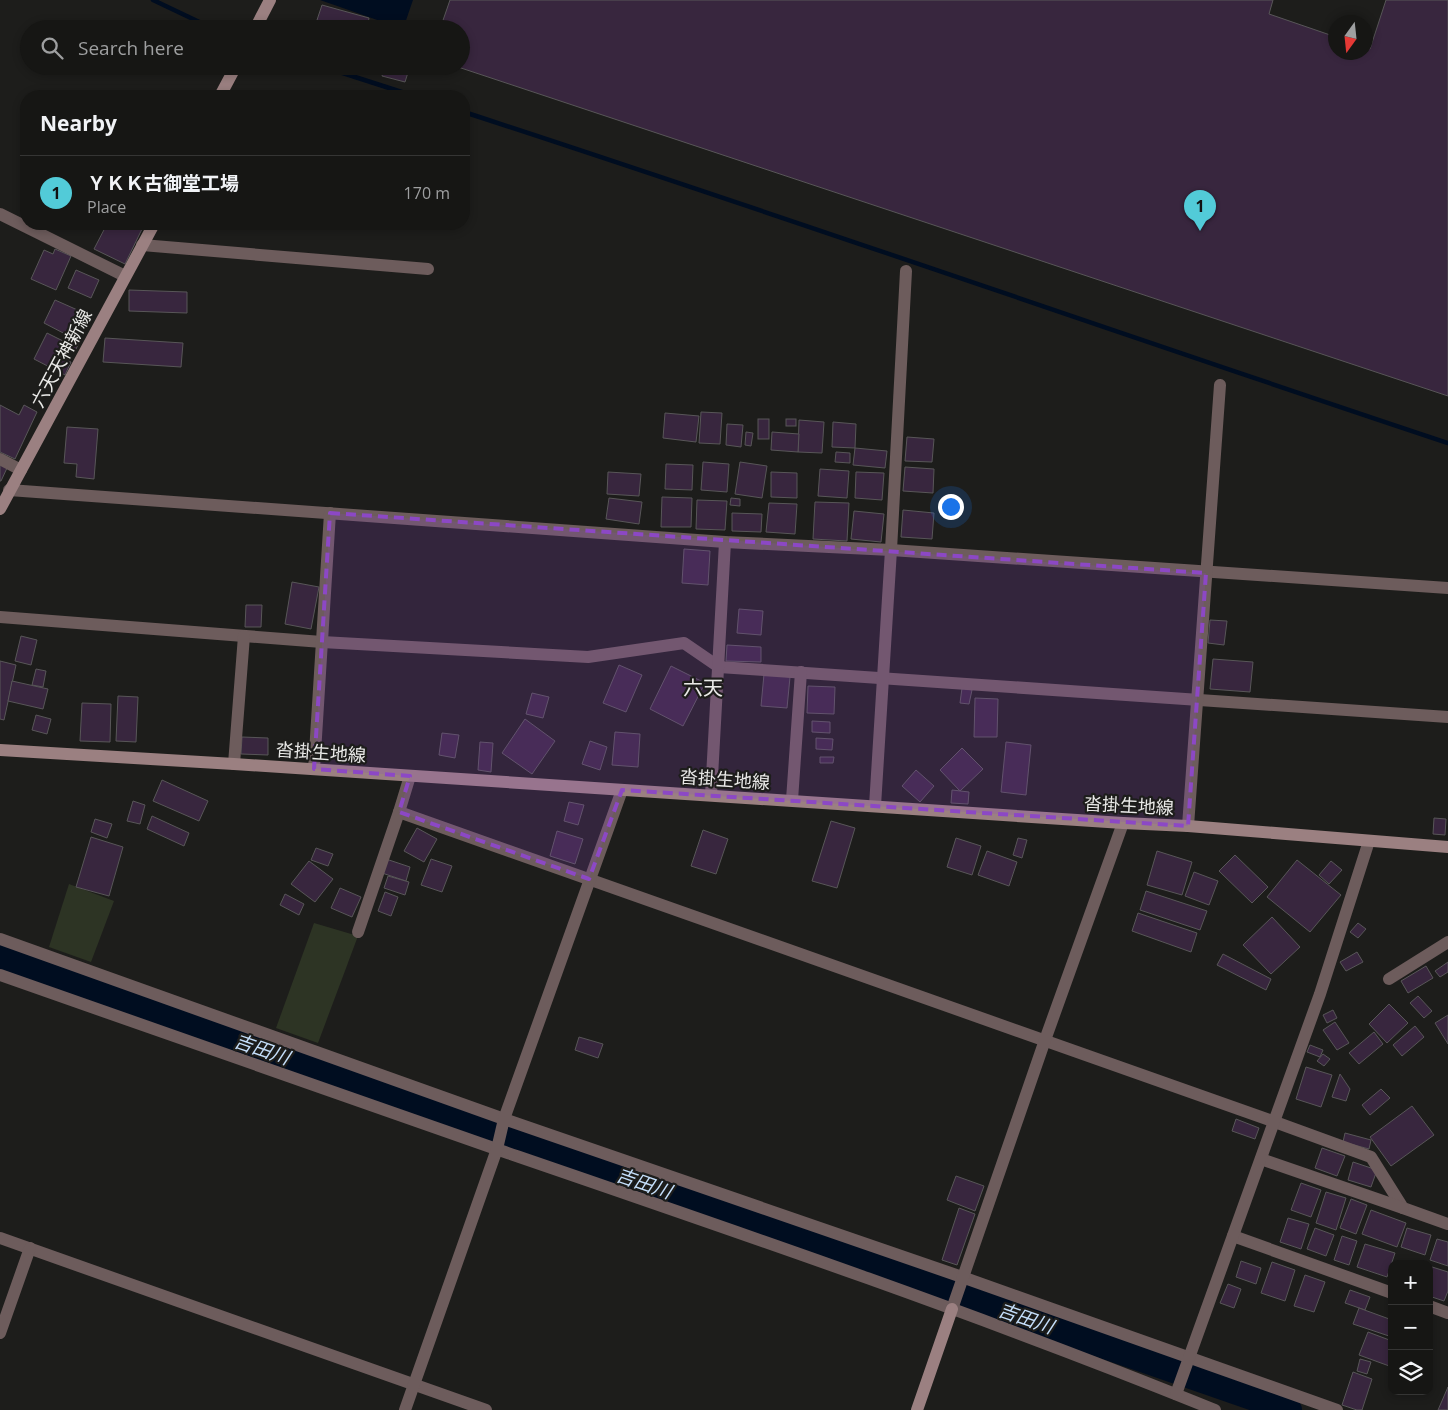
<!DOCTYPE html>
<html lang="en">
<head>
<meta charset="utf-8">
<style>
	body { margin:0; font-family:"Open Sans","Noto Sans JP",sans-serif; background:#1f1f1d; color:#f1f3f6 }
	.controls { position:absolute; right:15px; bottom:15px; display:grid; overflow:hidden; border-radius:10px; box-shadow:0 2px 8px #0003 }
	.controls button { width:45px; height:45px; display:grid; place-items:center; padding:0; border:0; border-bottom:1px solid #353534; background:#161614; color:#f1f3f6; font:25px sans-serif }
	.compass { position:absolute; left:1328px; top:15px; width:45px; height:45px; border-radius:50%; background:#161614; box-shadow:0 2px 8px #0003; rotate:195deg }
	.you { position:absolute; left:950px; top:506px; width:18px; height:18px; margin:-12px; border:4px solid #fff; border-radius:50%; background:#1a73e8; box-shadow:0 0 0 8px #1a73e833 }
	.badge { display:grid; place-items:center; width:32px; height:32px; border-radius:50%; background:#52cbd8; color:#111; font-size:16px; font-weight:700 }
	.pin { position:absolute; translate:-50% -41px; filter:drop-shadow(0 1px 2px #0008) }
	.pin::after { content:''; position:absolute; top:26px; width:18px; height:15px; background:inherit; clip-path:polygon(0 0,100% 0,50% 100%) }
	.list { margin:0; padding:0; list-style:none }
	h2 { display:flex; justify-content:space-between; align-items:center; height:65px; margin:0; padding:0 20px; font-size:21px }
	h2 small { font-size:16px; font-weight:400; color:#9e9fa0 }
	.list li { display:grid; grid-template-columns:32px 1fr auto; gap:15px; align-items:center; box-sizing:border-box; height:75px; padding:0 20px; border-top:1px solid #353534 }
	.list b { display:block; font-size:19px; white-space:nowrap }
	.list p { margin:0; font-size:16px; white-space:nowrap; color:#9e9fa0 }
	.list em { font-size:16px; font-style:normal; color:#9e9fa0 }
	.icon { flex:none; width:28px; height:28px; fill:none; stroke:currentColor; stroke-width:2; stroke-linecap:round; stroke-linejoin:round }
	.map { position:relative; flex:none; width:1448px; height:1410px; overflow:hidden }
	.search { position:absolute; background:#161614; box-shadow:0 2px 8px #0003; left:20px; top:20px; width:450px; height:55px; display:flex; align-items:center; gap:12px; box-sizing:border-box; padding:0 18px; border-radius:28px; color:#9e9fa0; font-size:19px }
	.panel { position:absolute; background:#161614; box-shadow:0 2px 8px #0003; left:20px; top:90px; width:450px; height:140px; border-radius:20px }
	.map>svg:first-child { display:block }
	.green { fill:#2d3424 }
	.water { fill:#000d20 }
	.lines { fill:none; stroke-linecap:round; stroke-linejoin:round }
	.stream { stroke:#000d20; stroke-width:4.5 }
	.river { stroke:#000d20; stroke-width:26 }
	.building { fill:#38263e; stroke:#585658 }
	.street { stroke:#6d5c5c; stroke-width:12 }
	.secondary { stroke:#9b8081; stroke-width:12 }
	.marked { fill:#8c48c5; fill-opacity:0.2; stroke:#8c48c5; stroke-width:4; stroke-dasharray:10 6; stroke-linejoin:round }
	.labels { text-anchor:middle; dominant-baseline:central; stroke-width:4.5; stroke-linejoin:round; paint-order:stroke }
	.street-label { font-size:18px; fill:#eaeae8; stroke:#1d1d1b }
	.water-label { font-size:19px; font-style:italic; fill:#c5dffb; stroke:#1d1d1b }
	.quarter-label { font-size:20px; fill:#eaeae8; stroke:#1d1d1b }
</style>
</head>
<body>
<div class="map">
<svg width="1448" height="1410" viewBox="0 0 1448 1410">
	<rect width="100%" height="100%" fill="#1d1d1b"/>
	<g class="green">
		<polygon points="69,884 114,901 91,962 49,947"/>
		<polygon points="314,923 358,936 318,1043 276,1028"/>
	</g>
	<polygon class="water" points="320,0 413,0 403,29"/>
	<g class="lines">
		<g class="stream">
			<polyline points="153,0 214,29"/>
			<polyline points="321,66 414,96"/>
			<path d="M464 112C793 219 1120 334 1448 443"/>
		</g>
		<polyline class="river" points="0,956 297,1061 644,1182 854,1259 1289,1410"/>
	</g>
	<g class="building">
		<polygon points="450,0 1273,0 1269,14 1336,37 1336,52 1366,52 1366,47 1370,49 1386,0 1448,0 1448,396 455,66 461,66 461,29 440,29"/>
		<polygon points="322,5 369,18 367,29 347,29 317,20"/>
		<polygon points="364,66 381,66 379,73 363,69"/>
		<polygon points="385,66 410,66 405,82 382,76"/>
		<polygon points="107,224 132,224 142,229 125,264 94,249"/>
		<polygon points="55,249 71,256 56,290 31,279 44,250 53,254"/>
		<polygon points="76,270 99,280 91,298 68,288"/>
		<polygon points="129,290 187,292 187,313 129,311"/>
		<polygon points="55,300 82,312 69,336 44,323"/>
		<polygon points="47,333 65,342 58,355 71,362 65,375 34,359"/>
		<polygon points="71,337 80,341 74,353 66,350"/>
		<polygon points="105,338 183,343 181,367 103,362"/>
		<polygon points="0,405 19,415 24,405 37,412 15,459 0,452"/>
		<polygon points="701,412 722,413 720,444 699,443"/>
		<polygon points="665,413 699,416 696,442 663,438"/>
		<rect x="758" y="419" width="11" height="20"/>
		<rect x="786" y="419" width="10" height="7"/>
		<polygon points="799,420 824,422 822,453 798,452"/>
		<polygon points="833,422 856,424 855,448 832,447"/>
		<polygon points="727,424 743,425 741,447 726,445"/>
		<polygon points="67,427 98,429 94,479 76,477 77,464 64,463"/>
		<polygon points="746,432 753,433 751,446 745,445"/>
		<polygon points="772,432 799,434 798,452 771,450"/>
		<polygon points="907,437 934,439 932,462 905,461"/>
		<polygon points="855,448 887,451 885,468 853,465"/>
		<polygon points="836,452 850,453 850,463 835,462"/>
		<polygon points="703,462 729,464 727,492 701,490"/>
		<polygon points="740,462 767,466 762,498 735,494"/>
		<polygon points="0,464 7,468 1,481 0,481"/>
		<polygon points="666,464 693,465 692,490 665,489"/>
		<polygon points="905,467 934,469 933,493 903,491"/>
		<polygon points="820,469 849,471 847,498 818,496"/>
		<polygon points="608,472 641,474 639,496 607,494"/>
		<polygon points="771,472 797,473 797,498 771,497"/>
		<polygon points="856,472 884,473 882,500 855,498"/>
		<polygon points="662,497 692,498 691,527 661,527"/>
		<polygon points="609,498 642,502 639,524 606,519"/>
		<polygon points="731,498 740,499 740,506 730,505"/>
		<polygon points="697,500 727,501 725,530 696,529"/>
		<polygon points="815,502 849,503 847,541 813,539"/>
		<polygon points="769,503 797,504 795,534 766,532"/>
		<polygon points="903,510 934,513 932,539 901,537"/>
		<polygon points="854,511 884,514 881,542 851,539"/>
		<polygon points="732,513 762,514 761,532 732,531"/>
		<polygon points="684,549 710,551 708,585 682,583"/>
		<polygon points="292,582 319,587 311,629 285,624"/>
		<polygon points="246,605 262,605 261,627 245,627"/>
		<polygon points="739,609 763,611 761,635 737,633"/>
		<polygon points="1210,620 1227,621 1224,645 1208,643"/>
		<polygon points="21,636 37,640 31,665 15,661"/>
		<polygon points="727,645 761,647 761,662 726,661"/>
		<polygon points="1213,659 1253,662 1250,692 1210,689"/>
		<polygon points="0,661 16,665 4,720 0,719"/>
		<polygon points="619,665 642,675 626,712 603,703"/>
		<polygon points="671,666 705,683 683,726 650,709"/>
		<polygon points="36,669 46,671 43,687 32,685"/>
		<polygon points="764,674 790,677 787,708 761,706"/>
		<polygon points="12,681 48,689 43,709 8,701"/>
		<polygon points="808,686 835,687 834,714 807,713"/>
		<polygon points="962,688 972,690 969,704 960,703"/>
		<polygon points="532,693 549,697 543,718 526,714"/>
		<polygon points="118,696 138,697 136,742 116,741"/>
		<polygon points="975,698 998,699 997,737 974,737"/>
		<polygon points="82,703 111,704 110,742 80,741"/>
		<polygon points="36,715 51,719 47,734 32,730"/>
		<polygon points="525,719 555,741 532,774 502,753"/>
		<polygon points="812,721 830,722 830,733 812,732"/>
		<polygon points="615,732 640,734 638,767 612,765"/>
		<polygon points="442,733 459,735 455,758 439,755"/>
		<polygon points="242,737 268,738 268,755 241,754"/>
		<polygon points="816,738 833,739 832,750 816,749"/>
		<polygon points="590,741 607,747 600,770 582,764"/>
		<polygon points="480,742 493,743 491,772 478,770"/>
		<polygon points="1006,742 1031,745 1026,795 1001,792"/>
		<polygon points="962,748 983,769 960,791 940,770"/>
		<polygon points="820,757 834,757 833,763 820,763"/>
		<polygon points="916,770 934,786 920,802 902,786"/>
		<polygon points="162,780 208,801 199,821 153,801"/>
		<polygon points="952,790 969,792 968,804 951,803"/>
		<polygon points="133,801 145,805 140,824 127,821"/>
		<polygon points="569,802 584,805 578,825 564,821"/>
		<polygon points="152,816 189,833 184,846 147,829"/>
		<polygon points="1434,818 1446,819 1445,835 1433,834"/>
		<polygon points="95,819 112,824 107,838 91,832"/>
		<polygon points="831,821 855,828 837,888 812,881"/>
		<polygon points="417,828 437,839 424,862 404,851"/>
		<polygon points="703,830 728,839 716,874 691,866"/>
		<polygon points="557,831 583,839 575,864 550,856"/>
		<polygon points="91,837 123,847 109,896 76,887"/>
		<polygon points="956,838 981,846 972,875 947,867"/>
		<polygon points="1018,838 1027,840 1022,858 1013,855"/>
		<polygon points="316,848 333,854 328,866 311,860"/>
		<polygon points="987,851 1017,862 1009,886 978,875"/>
		<polygon points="1157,851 1192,862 1182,895 1147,885"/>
		<polygon points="1235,855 1268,887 1252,903 1219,871"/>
		<polygon points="386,859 410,867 406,881 382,873"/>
		<polygon points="431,859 452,866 442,892 421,885"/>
		<polygon points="1297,860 1341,895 1310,932 1267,897"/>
		<polygon points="309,861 333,879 315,902 291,884"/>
		<polygon points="1331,861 1342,870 1329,884 1319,875"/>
		<polygon points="1194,872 1218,881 1209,905 1185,896"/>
		<polygon points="388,876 409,882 405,895 384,888"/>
		<polygon points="340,888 361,897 352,917 331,908"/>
		<polygon points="1146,891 1207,911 1200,930 1140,910"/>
		<polygon points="385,892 398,897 391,916 378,911"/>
		<polygon points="285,894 304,904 299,915 280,905"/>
		<polygon points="1138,913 1197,933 1191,952 1132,931"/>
		<polygon points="1272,917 1300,947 1271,974 1243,945"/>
		<polygon points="1358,923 1366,929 1358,938 1350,932"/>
		<polygon points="1357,952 1363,962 1346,971 1340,962"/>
		<polygon points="1223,954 1271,979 1266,990 1217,965"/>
		<polygon points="1448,962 1448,972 1440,977 1435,971"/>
		<polygon points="1426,966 1433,978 1408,993 1401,981"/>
		<polygon points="1418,996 1432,1011 1424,1018 1410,1003"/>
		<polygon points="1389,1004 1408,1023 1387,1043 1369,1024"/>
		<polygon points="1333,1010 1337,1018 1327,1023 1323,1015"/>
		<polygon points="1448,1015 1448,1044 1435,1023"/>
		<polygon points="1335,1022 1349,1043 1337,1050 1323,1030"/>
		<polygon points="1415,1026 1424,1037 1402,1056 1393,1045"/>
		<polygon points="1374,1032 1383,1044 1359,1064 1349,1053"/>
		<polygon points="579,1037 603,1044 598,1058 575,1050"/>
		<polygon points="1310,1045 1323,1050 1320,1057 1307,1052"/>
		<polygon points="1323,1054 1330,1059 1324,1066 1317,1061"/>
		<polygon points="1306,1067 1332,1075 1321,1107 1296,1099"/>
		<polygon points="1340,1074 1350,1089 1346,1101 1332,1097"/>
		<polygon points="1381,1089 1390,1098 1370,1115 1362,1105"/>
		<polygon points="1412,1106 1434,1135 1391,1166 1370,1137"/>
		<polygon points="1236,1119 1259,1128 1255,1139 1232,1131"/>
		<polygon points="1345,1133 1371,1140 1369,1149 1343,1142"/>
		<polygon points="1322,1148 1345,1156 1337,1176 1315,1168"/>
		<polygon points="1353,1162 1377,1170 1371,1187 1348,1180"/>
		<polygon points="956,1176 984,1186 975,1211 947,1200"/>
		<polygon points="1301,1183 1321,1190 1311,1217 1291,1210"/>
		<polygon points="1326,1192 1346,1198 1336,1230 1316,1223"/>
		<polygon points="1351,1199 1367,1205 1356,1234 1340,1228"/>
		<polygon points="959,1208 975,1214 957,1265 942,1260"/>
		<polygon points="1371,1210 1406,1223 1397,1247 1362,1234"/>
		<polygon points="1288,1218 1309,1224 1301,1249 1280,1242"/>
		<polygon points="1315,1228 1334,1235 1326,1256 1307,1249"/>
		<polygon points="1407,1228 1431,1235 1425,1255 1401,1247"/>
		<polygon points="1342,1236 1357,1241 1349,1265 1334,1260"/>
		<polygon points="1437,1239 1448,1242 1448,1266 1430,1260"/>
		<polygon points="1365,1244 1395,1253 1387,1277 1357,1267"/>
		<polygon points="1241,1261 1261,1268 1256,1284 1236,1277"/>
		<polygon points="1272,1262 1295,1270 1285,1301 1261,1293"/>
		<polygon points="1429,1266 1448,1272 1448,1291 1444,1301 1429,1296"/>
		<polygon points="1305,1275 1325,1282 1314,1312 1294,1306"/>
		<polygon points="1228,1284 1241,1289 1234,1308 1220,1303"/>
		<polygon points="1350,1290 1370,1297 1365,1310 1345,1303"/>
		<polygon points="1359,1308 1392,1320 1392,1337 1353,1324"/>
		<polygon points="1368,1332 1392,1341 1392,1367 1359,1355"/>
		<polygon points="1360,1359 1371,1362 1367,1374 1357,1371"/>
		<polygon points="1353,1372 1372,1379 1362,1410 1357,1410 1342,1405"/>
		<polygon points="1448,1387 1448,1410 1438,1410"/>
	</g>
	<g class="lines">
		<g class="street">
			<polyline points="0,214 125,276"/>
			<polyline points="142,245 428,269"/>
			<polyline points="0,459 21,470"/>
			<polyline points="9,490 725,542 891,550 1448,588"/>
			<polyline points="0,617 322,642 588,657 684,643 719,667 1448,717"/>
			<polyline points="234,764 244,636"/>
			<polyline points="314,769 330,513"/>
			<polyline points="410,776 399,812 1275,1122 1371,1157 1403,1208 1448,1224"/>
			<polyline points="711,795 725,542"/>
			<polyline points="792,800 801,672"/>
			<polyline points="875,806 891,550 906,271"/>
			<polyline points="1188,826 1220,385"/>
			<polyline points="358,932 399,812"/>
			<polyline points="0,939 504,1119 962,1277 1337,1410"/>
			<path d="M0 975C167 1033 334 1093 502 1151 741 1233 981 1315 1215 1410"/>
			<polyline points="1389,979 1448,942"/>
			<polyline points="1261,1159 1403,1208"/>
			<polyline points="1233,1236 1392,1293"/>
			<polyline points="0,1238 486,1410"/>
			<polyline points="1429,1306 1448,1313"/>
			<polyline points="952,1309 1045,1040 1123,823"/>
			<polyline points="0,1333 30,1248"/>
			<polyline points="1176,1394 1320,994 1369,841"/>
			<polyline points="405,1410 497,1149 504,1119 622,790"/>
		</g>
		<g class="secondary">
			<polyline points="255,29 270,0"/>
			<polyline points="220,96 236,66"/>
			<polyline points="0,509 154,224"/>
			<polyline points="0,750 234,764 1123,823 1188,826 1448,847"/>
			<polyline points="917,1410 952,1309"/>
		</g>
	</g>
	<path class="marked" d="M330 513 1206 573 1188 826 622 790 589 879 399 812 410 776 314 769Z"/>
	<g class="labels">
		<g class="street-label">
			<text transform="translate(61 358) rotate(-62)">六天天神新線</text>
			<text transform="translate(321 752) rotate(4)">沓掛生地線</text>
			<text transform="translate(725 779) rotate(4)">沓掛生地線</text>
			<text transform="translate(1129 805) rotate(3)">沓掛生地線</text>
		</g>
		<g class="water-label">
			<text transform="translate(262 1049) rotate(19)">吉田川</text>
			<text transform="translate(644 1183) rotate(19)">吉田川</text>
			<text transform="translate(1026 1318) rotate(19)">吉田川</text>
		</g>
		<g class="quarter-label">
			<text x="703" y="687">六天</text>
		</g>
	</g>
</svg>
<div class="controls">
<button>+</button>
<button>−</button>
<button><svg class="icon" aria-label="layers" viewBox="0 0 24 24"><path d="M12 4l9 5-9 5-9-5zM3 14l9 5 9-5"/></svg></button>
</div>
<svg class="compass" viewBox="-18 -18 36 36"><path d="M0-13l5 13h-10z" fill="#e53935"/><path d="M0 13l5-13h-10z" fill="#9e9fa0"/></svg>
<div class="you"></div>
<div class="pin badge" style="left:1200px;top:231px">1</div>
<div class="search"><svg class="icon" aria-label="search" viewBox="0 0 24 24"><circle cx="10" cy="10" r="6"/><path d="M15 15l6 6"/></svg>Search here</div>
<section class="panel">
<h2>Nearby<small></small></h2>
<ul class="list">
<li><span class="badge">1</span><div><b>ＹＫＫ古御堂工場</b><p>Place</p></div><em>170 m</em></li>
</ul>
</section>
</div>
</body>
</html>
